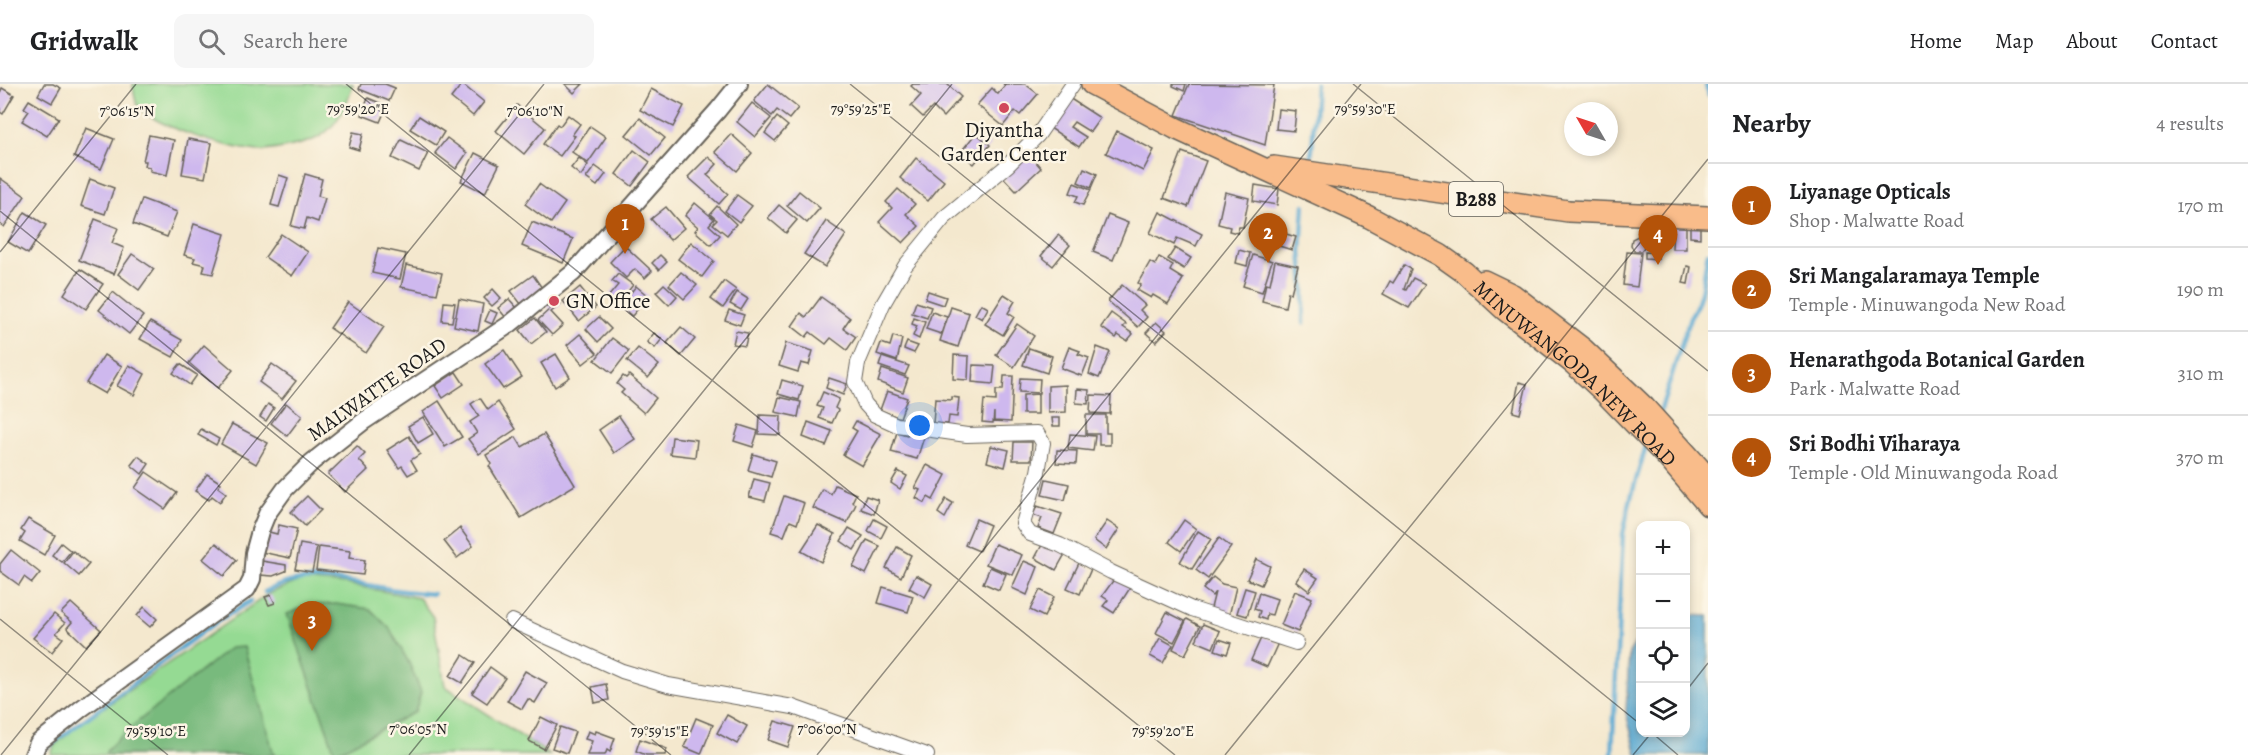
<!DOCTYPE html>
<html lang="en">
<head>
<meta charset="utf-8">
<style>
	body { margin:0; font-family:Alegreya,serif; background:#f6f6f6; color:#202124 }
	.controls { position:absolute; right:18px; bottom:18px; display:grid; overflow:hidden; border-radius:12px; box-shadow:0 3px 9px #0003 }
	.controls button { width:54px; height:54px; display:grid; place-items:center; padding:0; border:0; border-bottom:2px solid #e0e0e0; background:#fff; color:#202124; font:30px sans-serif }
	.compass { position:absolute; left:1564px; top:18px; width:54px; height:54px; border-radius:50%; background:#fff; box-shadow:0 3px 9px #0003; rotate:309deg }
	.you { position:absolute; left:920px; top:342px; width:21px; height:21px; margin:-15px; border:4px solid #fff; border-radius:50%; background:#1a73e8; box-shadow:0 0 0 9px #1a73e833 }
	.badge { display:grid; place-items:center; width:39px; height:39px; border-radius:50%; background:#b45309; color:#fff; font-size:20px; font-weight:700 }
	.pin { position:absolute; translate:-50% -50px; filter:drop-shadow(0 2px 3px #0008) }
	.pin::after { content:''; position:absolute; top:32px; width:21px; height:18px; background:inherit; clip-path:polygon(0 0,100% 0,50% 100%) }
	.list { margin:0; padding:0; list-style:none }
	h2 { display:flex; justify-content:space-between; align-items:center; height:78px; margin:0; padding:0 24px; font-size:26px }
	h2 small { font-size:20px; font-weight:400; color:#757577 }
	.list li { display:grid; grid-template-columns:39px 1fr auto; gap:18px; align-items:center; box-sizing:border-box; height:84px; padding:0 24px; border-top:2px solid #e0e0e0 }
	.list b { display:block; font-size:22px; white-space:nowrap }
	.list p { margin:0; font-size:20px; white-space:nowrap; color:#757577 }
	.list em { font-size:20px; font-style:normal; color:#757577 }
	.icon { flex:none; width:33px; height:33px; fill:none; stroke:currentColor; stroke-width:2; stroke-linecap:round; stroke-linejoin:round }
	.map { position:relative; flex:none; width:1708px; height:671px; overflow:hidden }
	header { display:flex; align-items:center; gap:36px; box-sizing:border-box; height:84px; padding:0 30px; background:#fff; border-bottom:2px solid #e0e0e0 }
	header strong { font-size:28px }
	nav { display:flex; gap:33px; margin-inline-start:auto; font-size:21px }
	.search { width:420px; height:54px; background:#f6f6f6; display:flex; align-items:center; gap:15px; box-sizing:border-box; padding:0 21px; border-radius:12px; color:#757577; font-size:22px }
	main { display:flex }
	aside { flex:1; background:#fff }
	.map>svg:first-child { display:block }
	.green { fill:#95da93; stroke:#587b58; stroke-width:1.5 }
	.forest { fill:#78ba7d; stroke:#4a6b4c; stroke-width:1.5 }
	.water { fill:#57a7d1; stroke:#3a6276; stroke-width:1.5 }
	.lines { fill:none; stroke-linecap:round; stroke-linejoin:round }
	.stream { stroke:#57a7d1; stroke-width:4.5 }
	.building { fill:#ceb8ee }
	.minor-casing { stroke:#68635a; stroke-width:16 }
	.tertiary-casing { stroke:#68635a; stroke-width:20 }
	.primary-casing { stroke:#68635a; stroke-width:24 }
	.minor { stroke:#fff; stroke-width:14 }
	.tertiary { stroke:#fff; stroke-width:16 }
	.primary { stroke:#f9bc8a; stroke-width:21 }
	.ticks { fill:none; stroke:#1c1c1c; stroke-width:1.5; stroke-opacity:0.45 }
	.poi-dot { fill:#d1495b; stroke:#fcf5e5; stroke-width:2 }
	.labels { text-anchor:middle; dominant-baseline:central; stroke-width:5; stroke-linejoin:round; paint-order:stroke }
	.shield { fill:#fcf5e5; stroke:#5f5d58; stroke-width:1.5 }
	.shield-label { font-size:20px; font-weight:bold; fill:#1c1c1c }
	.poi-label { font-size:21px; fill:#1c1c1c; stroke:#fcf5e5 }
	.street-label { font-size:21px; fill:#1c1c1c; stroke:#fcf5e5 }
	.ticks-label { font-size:15px; text-anchor:middle; fill:#1c1c1c; stroke:#fcf5e5; stroke-width:5; stroke-linejoin:round; paint-order:stroke }
</style>
</head>
<body>
<header>
<strong>Gridwalk</strong>
<div class="search"><svg class="icon" aria-label="search" viewBox="0 0 24 24"><circle cx="10" cy="10" r="6"/><path d="M15 15l6 6"/></svg>Search here</div>
<nav><a>Home</a><a>Map</a><a>About</a><a>Contact</a></nav>
</header>
<main>
<div class="map">
<svg width="1708" height="671" viewBox="0 0 1708 671">
	<rect width="100%" height="100%" fill="#fcf5e5"/>
	<filter id="ink" filterUnits="userSpaceOnUse"><feTurbulence type="fractalNoise" baseFrequency=".0167" numOctaves="2"/><feDisplacementMap in="SourceGraphic" scale="12" xChannelSelector="R" yChannelSelector="G"/><feConvolveMatrix kernelMatrix="1 2 1 2 8 2 1 2 1" color-interpolation-filters="sRGB"/></filter>
	<filter id="wash" filterUnits="userSpaceOnUse"><feTurbulence type="fractalNoise" baseFrequency=".008" numOctaves="4" result="noise"/><feDisplacementMap in="SourceGraphic" scale="24" xChannelSelector="R" yChannelSelector="G"/><feGaussianBlur stdDeviation="1.35" result="paint"/><feColorMatrix in="noise" values="0 0 0 0 0 0 0 0 0 0 0 0 0 0 0 0 0 1.4 0 .05"/><feComposite in="paint" operator="in"/></filter>
	<g filter="url(#wash)">
		<rect width="100%" height="100%" fill="#f4e8ce"/>
		<g class="green">
			<path d="M133 0H353C347 20 338 42 319 53 307 60 276 66 262 67 236 67 154 43 138 22 135 17 133 6 133 0Z"/>
			<polygon points="302,496 346,500 419,514 433,533 445,602 550,671 51,671 54,662 76,643 270,509"/>
		</g>
		<g class="forest">
			<polygon points="336,520 370,525 390,545 409,579 421,608 415,628 335,669 287,530 310,521"/>
			<polygon points="244,563 274,671 105,671 107,666 126,647 230,564"/>
		</g>
		<polygon class="water" points="1686,531 1708,532 1708,671 1637,671 1626,629 1629,569 1640,550 1640,648 1686,648"/>
		<g class="lines">
			<g class="stream">
				<polyline points="1706,0 1708,11"/>
				<polyline points="1309,79 1312,66 1316,0"/>
				<polyline points="1304,239 1304,203 1301,167 1304,121"/>
				<path d="M1659 332 1690 233C1704 213 1703 191 1708 169"/>
				<path d="M265 508C305 484 352 499 396 506 408 508 421 509 433 510"/>
				<polyline points="41,668 209,543 250,517"/>
				<polyline points="1612,671 1623,450 1630,417 1646,362"/>
			</g>
		</g>
		<g id="blocks">
			<g class="building">
				<polygon points="44,0 53,0 61,4 52,19 38,11"/>
				<polygon points="361,0 385,0 395,4 389,17 359,5"/>
				<polygon points="462,0 484,18 473,32 451,14"/>
				<polygon points="565,0 583,0 574,9"/>
				<polygon points="768,0 798,24 789,35 777,26 772,32 754,17"/>
				<polygon points="913,0 947,0 961,13 943,33 933,23 923,33 911,22 921,11 911,2"/>
				<polygon points="1003,0 1025,0 1038,10 1020,31 1015,27 1003,42 977,21 992,4 998,10 1005,1"/>
				<polygon points="1173,0 1186,0 1184,7 1173,2"/>
				<polygon points="1189,0 1274,1 1265,61 1176,31"/>
				<polygon points="2,4 14,11 3,30 0,28 0,9"/>
				<polygon points="651,5 684,22 673,43 640,26"/>
				<polygon points="368,14 387,22 380,38 362,31"/>
				<polygon points="1069,14 1100,34 1090,48 1074,38 1070,43 1086,53 1079,63 1050,44"/>
				<polygon points="29,16 59,34 47,52 22,37 29,27 24,24"/>
				<polygon points="752,19 771,34 755,53 737,38"/>
				<polygon points="517,21 545,44 524,70 496,47"/>
				<polygon points="1278,25 1296,27 1294,47 1276,45"/>
				<polygon points="568,31 580,40 572,51 575,52 560,72 543,60 557,40 560,42"/>
				<polygon points="419,32 444,48 436,61 410,45"/>
				<polygon points="777,33 788,42 775,57 765,49"/>
				<polygon points="640,34 665,54 651,71 626,51"/>
				<polygon points="590,42 606,53 588,79 572,68"/>
				<polygon points="86,44 114,55 101,85 74,73"/>
				<polygon points="1117,47 1154,66 1143,87 1106,69"/>
				<polygon points="353,48 363,50 359,66 349,63"/>
				<polygon points="976,49 990,61 974,80 960,69"/>
				<polygon points="731,50 752,69 737,87 715,68"/>
				<polygon points="149,51 174,56 167,91 150,87 150,83 145,82 146,77 143,77"/>
				<polygon points="447,54 467,69 456,85 435,69"/>
				<polygon points="188,55 212,59 205,94 182,90"/>
				<polygon points="401,56 428,69 419,87 392,74"/>
				<polygon points="634,66 650,78 632,102 616,90"/>
				<polygon points="1182,68 1206,77 1188,123 1164,114"/>
				<polygon points="475,69 499,81 485,109 461,97"/>
				<polygon points="1029,70 1041,84 1016,107 1003,93"/>
				<polygon points="708,73 717,80 707,91 728,110 719,120 688,93"/>
				<polygon points="579,74 588,81 581,92 571,84"/>
				<polygon points="916,74 944,97 928,117 900,94"/>
				<polygon points="595,82 606,90 597,102 586,94"/>
				<polygon points="1084,84 1097,90 1091,104 1078,98"/>
				<polygon points="305,90 322,95 318,112 325,114 318,138 307,134 304,145 291,142"/>
				<polygon points="279,91 288,94 279,123 271,121"/>
				<polygon points="0,94 25,112 4,143 0,140"/>
				<polygon points="90,95 114,104 105,130 81,122"/>
				<polygon points="1074,99 1091,106 1083,121 1075,118 1078,112 1070,109"/>
				<polygon points="539,100 565,119 551,139 525,120"/>
				<polygon points="1255,101 1279,105 1277,121 1253,117"/>
				<polygon points="898,105 915,120 906,130 919,142 903,159 879,138 892,124 886,118"/>
				<polygon points="799,107 820,124 807,139 787,122"/>
				<polygon points="1225,108 1249,114 1243,143 1239,143 1237,149 1229,147 1230,143 1218,140"/>
				<polygon points="737,111 752,122 739,138 725,127"/>
				<polygon points="142,115 177,128 167,153 133,140"/>
				<polygon points="695,119 714,135 709,141 720,151 711,161 695,147 698,143 685,132"/>
				<polygon points="779,121 797,136 786,149 768,134"/>
				<polygon points="717,122 736,140 727,151 713,140 717,136 710,130"/>
				<polygon points="666,123 684,144 670,156 651,135"/>
				<polygon points="25,128 46,141 28,170 8,158"/>
				<polygon points="1160,128 1202,150 1196,162 1177,154 1174,161 1150,149"/>
				<polygon points="1108,131 1128,139 1113,176 1093,168"/>
				<polygon points="95,135 118,144 112,159 124,164 114,190 79,176"/>
				<polygon points="826,137 846,151 825,183 804,170"/>
				<polygon points="532,138 573,155 563,179 522,162"/>
				<polygon points="194,140 225,150 213,190 203,188 205,181 193,178 195,174 184,171"/>
				<polygon points="1673,140 1686,140 1686,165 1672,165"/>
				<polygon points="1690,142 1700,143 1700,154 1690,153"/>
				<polygon points="1283,149 1296,153 1292,166 1279,162"/>
				<polygon points="281,150 308,168 292,192 265,173"/>
				<polygon points="1058,151 1070,161 1053,182 1041,172"/>
				<polygon points="1638,152 1644,156 1645,162 1641,167 1634,167 1631,161 1632,155"/>
				<polygon points="691,158 714,177 702,193 678,175"/>
				<polygon points="625,162 652,187 645,194 635,185 626,194 610,178"/>
				<polygon points="378,164 406,170 400,195 372,189"/>
				<polygon points="1175,164 1191,174 1184,185 1168,175"/>
				<polygon points="1239,166 1250,169 1247,182 1236,179"/>
				<polygon points="1627,168 1641,169 1637,203 1623,201"/>
				<polygon points="1645,168 1658,169 1658,175 1645,174"/>
				<polygon points="132,170 154,185 139,206 118,190"/>
				<polygon points="660,171 667,178 659,186 652,179"/>
				<polygon points="1253,171 1272,177 1262,208 1243,202"/>
				<polygon points="1159,173 1173,181 1170,187 1183,195 1168,220 1153,211 1151,214 1137,206 1141,201 1138,199 1150,178 1155,181"/>
				<polygon points="1275,177 1298,182 1291,209 1288,208 1285,223 1262,217 1266,199 1270,200"/>
				<polygon points="406,181 442,189 437,210 401,203"/>
				<polygon points="1404,181 1411,185 1404,205 1406,206 1413,194 1425,200 1409,224 1383,210 1390,197 1393,199"/>
				<polygon points="1687,182 1691,183 1688,200 1683,199"/>
				<polygon points="80,185 103,200 86,225 64,210"/>
				<polygon points="681,188 697,201 684,215 669,201"/>
				<polygon points="618,190 633,201 618,220 608,213 618,201 612,197"/>
				<polygon points="533,191 542,204 521,220 511,207"/>
				<polygon points="724,197 736,206 723,224 711,215"/>
				<polygon points="664,200 677,212 669,221 656,208"/>
				<polygon points="1122,201 1145,221 1140,226 1147,233 1138,243 1108,217"/>
				<polygon points="636,202 648,212 632,232 620,222"/>
				<polygon points="580,203 596,223 579,237 563,217"/>
				<polygon points="493,205 501,214 492,222 484,214"/>
				<polygon points="928,207 946,213 943,221 925,215"/>
				<polygon points="113,208 143,232 129,250 99,226"/>
				<polygon points="737,208 748,215 741,226 730,220"/>
				<polygon points="1004,210 1015,217 1008,229 1014,233 1003,251 985,240"/>
				<polygon points="555,213 561,220 551,228 563,241 552,251 538,236 550,225 546,220"/>
				<polygon points="821,213 850,234 843,244 856,253 847,266 831,254 826,260 810,248 806,253 792,242 801,229 806,233"/>
				<polygon points="459,215 483,220 478,247 454,242"/>
				<polygon points="509,215 518,225 507,235 498,224"/>
				<polygon points="348,218 384,243 366,269 330,244"/>
				<polygon points="444,218 455,219 452,238 442,237"/>
				<polygon points="916,218 931,223 927,234 912,229"/>
				<polygon points="981,220 988,224 982,235 975,231"/>
				<polygon points="951,223 969,229 958,263 940,257"/>
				<polygon points="490,226 497,229 492,240 485,237"/>
				<polygon points="729,226 744,231 740,241 725,236"/>
				<polygon points="932,228 947,233 941,250 926,245"/>
				<polygon points="1111,229 1126,240 1123,243 1133,250 1127,257 1118,251 1116,254 1101,243"/>
				<polygon points="599,233 611,245 598,258 586,245"/>
				<polygon points="535,234 546,248 531,260 520,246"/>
				<polygon points="914,234 925,238 919,255 913,252 917,242 912,240"/>
				<polygon points="150,238 182,256 173,273 140,255"/>
				<polygon points="1156,238 1166,247 1156,258 1146,249"/>
				<polygon points="1017,240 1034,252 1014,283 996,271"/>
				<polygon points="681,243 695,255 681,272 667,259"/>
				<polygon points="736,247 748,249 745,262 733,260"/>
				<polygon points="654,249 662,255 655,264 647,258"/>
				<polygon points="580,250 597,269 583,280 567,261"/>
				<polygon points="893,252 902,255 897,277 877,270 881,259 890,262"/>
				<polygon points="612,254 629,267 612,289 595,276"/>
				<polygon points="907,258 918,262 914,269 904,265"/>
				<polygon points="786,259 813,267 809,281 801,279 798,288 779,282"/>
				<polygon points="204,261 233,286 218,304 189,279"/>
				<polygon points="1069,263 1080,267 1078,270 1089,274 1082,292 1061,284"/>
				<polygon points="1097,263 1110,268 1099,294 1089,290"/>
				<polygon points="638,264 659,281 648,294 627,277"/>
				<polygon points="1029,264 1052,272 1047,289 1023,281"/>
				<polygon points="504,266 522,293 503,305 485,280"/>
				<polygon points="556,270 570,293 555,303 541,279"/>
				<polygon points="104,271 122,282 105,310 86,299"/>
				<polygon points="954,271 969,272 968,296 953,295"/>
				<polygon points="882,273 909,282 905,291 879,282"/>
				<polygon points="180,280 197,291 190,301 173,289"/>
				<polygon points="272,280 296,297 282,315 259,298"/>
				<polygon points="129,281 145,290 134,311 117,302"/>
				<polygon points="973,281 995,282 993,300 972,298"/>
				<polygon points="882,285 908,294 903,308 878,298"/>
				<polygon points="456,288 464,300 443,314 435,302"/>
				<polygon points="629,291 656,314 644,329 621,309 624,306 617,300 623,292 626,294"/>
				<polygon points="1004,292 1013,292 1011,338 994,337 994,328 993,339 982,338 984,316 996,317 996,306 1003,306"/>
				<polygon points="829,294 847,300 843,311 826,304"/>
				<polygon points="1020,294 1040,295 1039,309 1019,308"/>
				<polygon points="782,296 803,302 799,316 778,310"/>
				<polygon points="1519,298 1527,300 1520,330 1513,328"/>
				<polygon points="1066,301 1066,328 1048,329 1048,302"/>
				<polygon points="1077,305 1089,306 1088,320 1076,319"/>
				<polygon points="887,307 907,314 900,334 880,326"/>
				<polygon points="823,308 839,315 835,324 838,326 832,339 819,334 823,324 817,322"/>
				<polygon points="1038,310 1038,330 1023,330 1023,311"/>
				<polygon points="1091,311 1111,312 1110,330 1090,329"/>
				<polygon points="779,313 801,318 798,333 775,328"/>
				<polygon points="952,313 959,314 957,333 949,332 948,340 933,339 935,315 952,316"/>
				<polygon points="480,314 488,326 498,318 516,345 479,370 468,355 477,349 470,338 479,332 471,320"/>
				<polygon points="439,317 462,353 445,363 423,328"/>
				<polygon points="286,319 302,332 287,352 271,339"/>
				<polygon points="268,320 274,324 266,337 260,333"/>
				<polygon points="760,331 781,332 780,351 759,350"/>
				<polygon points="1086,331 1106,331 1106,349 1110,349 1110,361 1099,361 1099,350 1086,350"/>
				<polygon points="619,332 635,355 614,369 599,346"/>
				<polygon points="423,333 433,350 418,359 408,342"/>
				<polygon points="1052,334 1060,334 1060,342 1053,342"/>
				<polygon points="856,337 881,350 862,382 843,371 857,347 852,344"/>
				<polygon points="808,338 832,347 826,362 803,353"/>
				<polygon points="232,340 268,359 256,380 221,360"/>
				<polygon points="739,341 758,347 753,363 734,357"/>
				<polygon points="201,345 219,355 216,361 198,351"/>
				<polygon points="909,345 925,350 917,375 891,368 897,348 907,351"/>
				<polygon points="544,350 575,401 521,434 489,382 491,380 486,371 516,353 522,363"/>
				<polygon points="1070,350 1095,352 1093,367 1068,364"/>
				<polygon points="409,352 420,370 411,376 417,386 408,391 402,382 399,384 387,366"/>
				<polygon points="672,353 697,356 695,373 670,370"/>
				<polygon points="1014,358 1032,358 1031,376 1013,376"/>
				<polygon points="357,362 365,370 359,376 368,386 345,408 328,390"/>
				<polygon points="991,362 1009,366 1005,383 987,378"/>
				<polygon points="1057,366 1077,367 1076,380 1056,379"/>
				<polygon points="753,370 776,377 771,393 748,386"/>
				<polygon points="138,372 149,380 142,390 131,381"/>
				<polygon points="927,381 946,391 933,416 928,413 925,419 916,414 920,406 915,404"/>
				<polygon points="898,387 907,392 900,405 891,399"/>
				<polygon points="146,388 177,409 165,425 135,404"/>
				<polygon points="207,390 221,399 218,403 226,409 220,418 212,412 209,416 195,407"/>
				<polygon points="754,395 770,399 765,417 749,413"/>
				<polygon points="1046,395 1069,400 1065,416 1042,411"/>
				<polygon points="835,401 856,410 852,418 856,420 847,439 813,424 822,405 831,410"/>
				<polygon points="307,412 321,426 305,442 291,428"/>
				<polygon points="784,412 804,419 797,440 790,437 784,452 771,448"/>
				<polygon points="866,412 878,416 874,430 861,425"/>
				<polygon points="946,415 953,419 945,434 938,429"/>
				<polygon points="1037,422 1062,430 1054,450 1038,444 1042,434 1033,431"/>
				<polygon points="28,435 55,451 44,471 20,457 25,449 21,446"/>
				<polygon points="874,435 887,442 881,454 868,447"/>
				<polygon points="976,435 990,441 979,467 965,461"/>
				<polygon points="1184,436 1196,445 1181,467 1169,458"/>
				<polygon points="1107,437 1119,445 1106,465 1094,456"/>
				<polygon points="279,441 297,445 290,474 261,468 265,447 277,450"/>
				<polygon points="818,441 835,450 821,478 801,467"/>
				<polygon points="460,444 473,462 457,474 444,457"/>
				<polygon points="849,444 863,452 854,466 841,457"/>
				<polygon points="1198,447 1211,455 1192,485 1180,478"/>
				<polygon points="1219,454 1231,463 1208,495 1196,486"/>
				<polygon points="867,456 880,462 866,490 853,483"/>
				<polygon points="61,459 71,467 62,478 52,471"/>
				<polygon points="216,459 237,476 224,492 203,475"/>
				<polygon points="1043,459 1065,470 1056,486 1035,474"/>
				<polygon points="300,460 317,463 312,488 295,485"/>
				<polygon points="995,460 1022,471 1013,491 986,480"/>
				<polygon points="319,463 350,467 349,474 365,476 363,491 316,486"/>
				<polygon points="897,463 911,471 901,493 886,484"/>
				<polygon points="11,466 40,489 32,499 24,493 19,501 0,487 0,480"/>
				<polygon points="73,467 89,480 79,492 64,479"/>
				<polygon points="1256,475 1270,482 1261,501 1247,495"/>
				<polygon points="262,477 286,481 286,487 273,492 260,491"/>
				<polygon points="1024,477 1038,483 1027,511 1012,504"/>
				<polygon points="1079,479 1091,485 1080,510 1067,504"/>
				<polygon points="990,483 1006,490 999,506 983,499"/>
				<polygon points="1304,485 1318,494 1309,507 1296,497"/>
				<polygon points="916,491 932,500 925,513 909,504"/>
				<polygon points="1213,493 1222,500 1236,503 1229,532 1210,528 1215,508 1212,512 1203,505"/>
				<polygon points="1115,494 1130,504 1114,529 1103,522 1108,516 1102,512"/>
				<polygon points="883,503 913,512 908,528 878,519"/>
				<polygon points="1245,504 1255,507 1247,532 1237,529"/>
				<polygon points="1040,506 1054,513 1044,533 1030,526"/>
				<polygon points="1295,507 1312,514 1298,548 1281,541"/>
				<polygon points="1259,509 1277,515 1272,531 1267,530 1266,536 1258,533 1260,527 1254,525"/>
				<polygon points="271,511 275,519 269,521 265,513"/>
				<polygon points="71,519 101,546 86,562 67,544 72,538 61,529"/>
				<polygon points="144,523 157,535 150,543 137,532"/>
				<polygon points="1167,528 1185,537 1174,558 1156,549"/>
				<polygon points="54,530 65,539 56,549 63,554 52,568 33,554"/>
				<polygon points="1187,535 1200,542 1185,571 1173,565"/>
				<polygon points="1203,540 1220,547 1213,564 1196,557"/>
				<polygon points="1262,552 1278,559 1267,583 1251,576"/>
				<polygon points="1160,554 1173,561 1163,579 1150,572"/>
				<polygon points="1219,555 1231,559 1227,570 1215,566"/>
				<polygon points="463,571 475,579 462,599 450,592"/>
				<polygon points="490,583 505,594 487,619 472,609"/>
				<polygon points="525,587 547,599 535,619 528,615 522,625 507,617"/>
				<polygon points="606,600 609,616 595,619 592,603"/>
				<polygon points="727,631 747,642 737,660 717,649"/>
				<polygon points="541,633 557,641 544,665 529,657"/>
				<polygon points="696,634 713,641 701,670 684,663"/>
				<polygon points="775,637 795,643 788,663 768,656"/>
				<polygon points="560,643 575,648 567,669 552,664"/>
				<polygon points="588,647 595,650 596,647 615,654 610,668 607,666 605,671 587,671 592,657 585,655"/>
				<polygon points="640,655 667,665 665,671 646,671 636,667"/>
			</g>
		</g>
	</g>
	<g filter="url(#ink)">
		<use href="#blocks" fill-opacity="0" stroke="#68635a" stroke-width="1.5"/>
		<g class="lines">
			<g class="minor-casing">
				<g id="minor">
					<polyline points="1073,0 1038,51 1008,81 944,134 905,182 883,220 858,279 855,298 865,320 875,331 897,341 967,351 1037,349 1043,359 1038,388 1023,440 1030,450 1060,461 1111,488 1192,525 1296,559"/>
					<polyline points="512,537 622,587 668,601 793,623 927,671"/>
				</g>
			</g>
			<g class="tertiary-casing">
				<polyline id="tertiary" points="33,671 38,659 82,624 247,505 252,495 254,469 260,447 267,430 285,405 312,378 364,337 510,240 573,189 718,26 739,0"/>
			</g>
			<g class="primary-casing">
				<g id="primary">
					<path id="s1" d="M1092 0 1175 44 1369 133 1440 171 1464 188 1504 225 1573 279 1602 306 1668 374 1708 421"/>
					<polyline points="1274,83 1568,127 1708,133"/>
					<polyline points="1484,197 1513,211 1583,265 1644,323 1708,394"/>
				</g>
			</g>
			<use href="#minor" class="minor"/>
			<use href="#tertiary" class="tertiary"/>
			<use href="#primary" class="primary"/>
		</g>
	</g>
	<path class="ticks" d="M346 0 1175 671M850 0 1640 640M1353 0 1708 287M0 127 671 671M0 168 136 0M0 535 168 671M1686 607 1708 579M1651 648 1678 671M1 671 544 0M409 671 952 0M817 671 1361 0M1225 671 1708 75M1633 671 1652 648"/>
	<g class="poi-dot">
		<circle cx="1004" cy="24" r="6"/>
		<circle cx="554" cy="217" r="6"/>
	</g>
	<g class="labels">
		<rect class="shield" x="1449" y="98" width="54" height="34" rx="4.5"/>
		<g class="shield-label">
			<text x="1476" y="115">B288</text>
		</g>
		<g class="poi-label">
			<text x="1004" y="46">Diyantha<tspan x="1004" dy="24">Garden Center</tspan></text>
			<text x="566" y="217" text-anchor="start">GN Office</text>
		</g>
		<g class="street-label">
			<text stroke="none"><textPath href="#s1" startOffset="568">MINUWANGODA NEW ROAD</textPath></text>
			<text transform="translate(377 305) rotate(-35)">MALWATTE ROAD</text>
		</g>
	</g>
	<g class="ticks-label">
		<text x="358" y="30">79°59'20"E</text>
		<text x="861" y="30">79°59'25"E</text>
		<text x="1365" y="30">79°59'30"E</text>
		<text x="127" y="32">7°06'15"N</text>
		<text x="535" y="32">7°06'10"N</text>
		<text x="418" y="650">7°06'05"N</text>
		<text x="827" y="650">7°06'00"N</text>
		<text x="156" y="652">79°59'10"E</text>
		<text x="660" y="652">79°59'15"E</text>
		<text x="1163" y="652">79°59'20"E</text>
	</g>
</svg>
<div class="controls">
<button>+</button>
<button>−</button>
<button><svg class="icon" aria-label="locate" viewBox="0 0 24 24"><circle cx="12" cy="12" r="6"/><path d="M12 2v4M12 18v4M2 12h4M18 12h4"/></svg></button>
<button><svg class="icon" aria-label="layers" viewBox="0 0 24 24"><path d="M12 4l9 5-9 5-9-5zM3 14l9 5 9-5"/></svg></button>
</div>
<svg class="compass" viewBox="-18 -18 36 36"><path d="M0-13l5 13h-10z" fill="#e53935"/><path d="M0 13l5-13h-10z" fill="#757577"/></svg>
<div class="you"></div>
<div class="pin badge" style="left:625px;top:170px">1</div>
<div class="pin badge" style="left:1268px;top:179px">2</div>
<div class="pin badge" style="left:312px;top:567px">3</div>
<div class="pin badge" style="left:1658px;top:181px">4</div>
</div>
<aside>
<h2>Nearby<small>4 results</small></h2>
<ul class="list">
<li><span class="badge">1</span><div><b>Liyanage Opticals</b><p>Shop · Malwatte Road</p></div><em>170 m</em></li>
<li><span class="badge">2</span><div><b>Sri Mangalaramaya Temple</b><p>Temple · Minuwangoda New Road</p></div><em>190 m</em></li>
<li><span class="badge">3</span><div><b>Henarathgoda Botanical Garden</b><p>Park · Malwatte Road</p></div><em>310 m</em></li>
<li><span class="badge">4</span><div><b>Sri Bodhi Viharaya</b><p>Temple · Old Minuwangoda Road</p></div><em>370 m</em></li>
</ul>
</aside>
</main>
</body>
</html>
